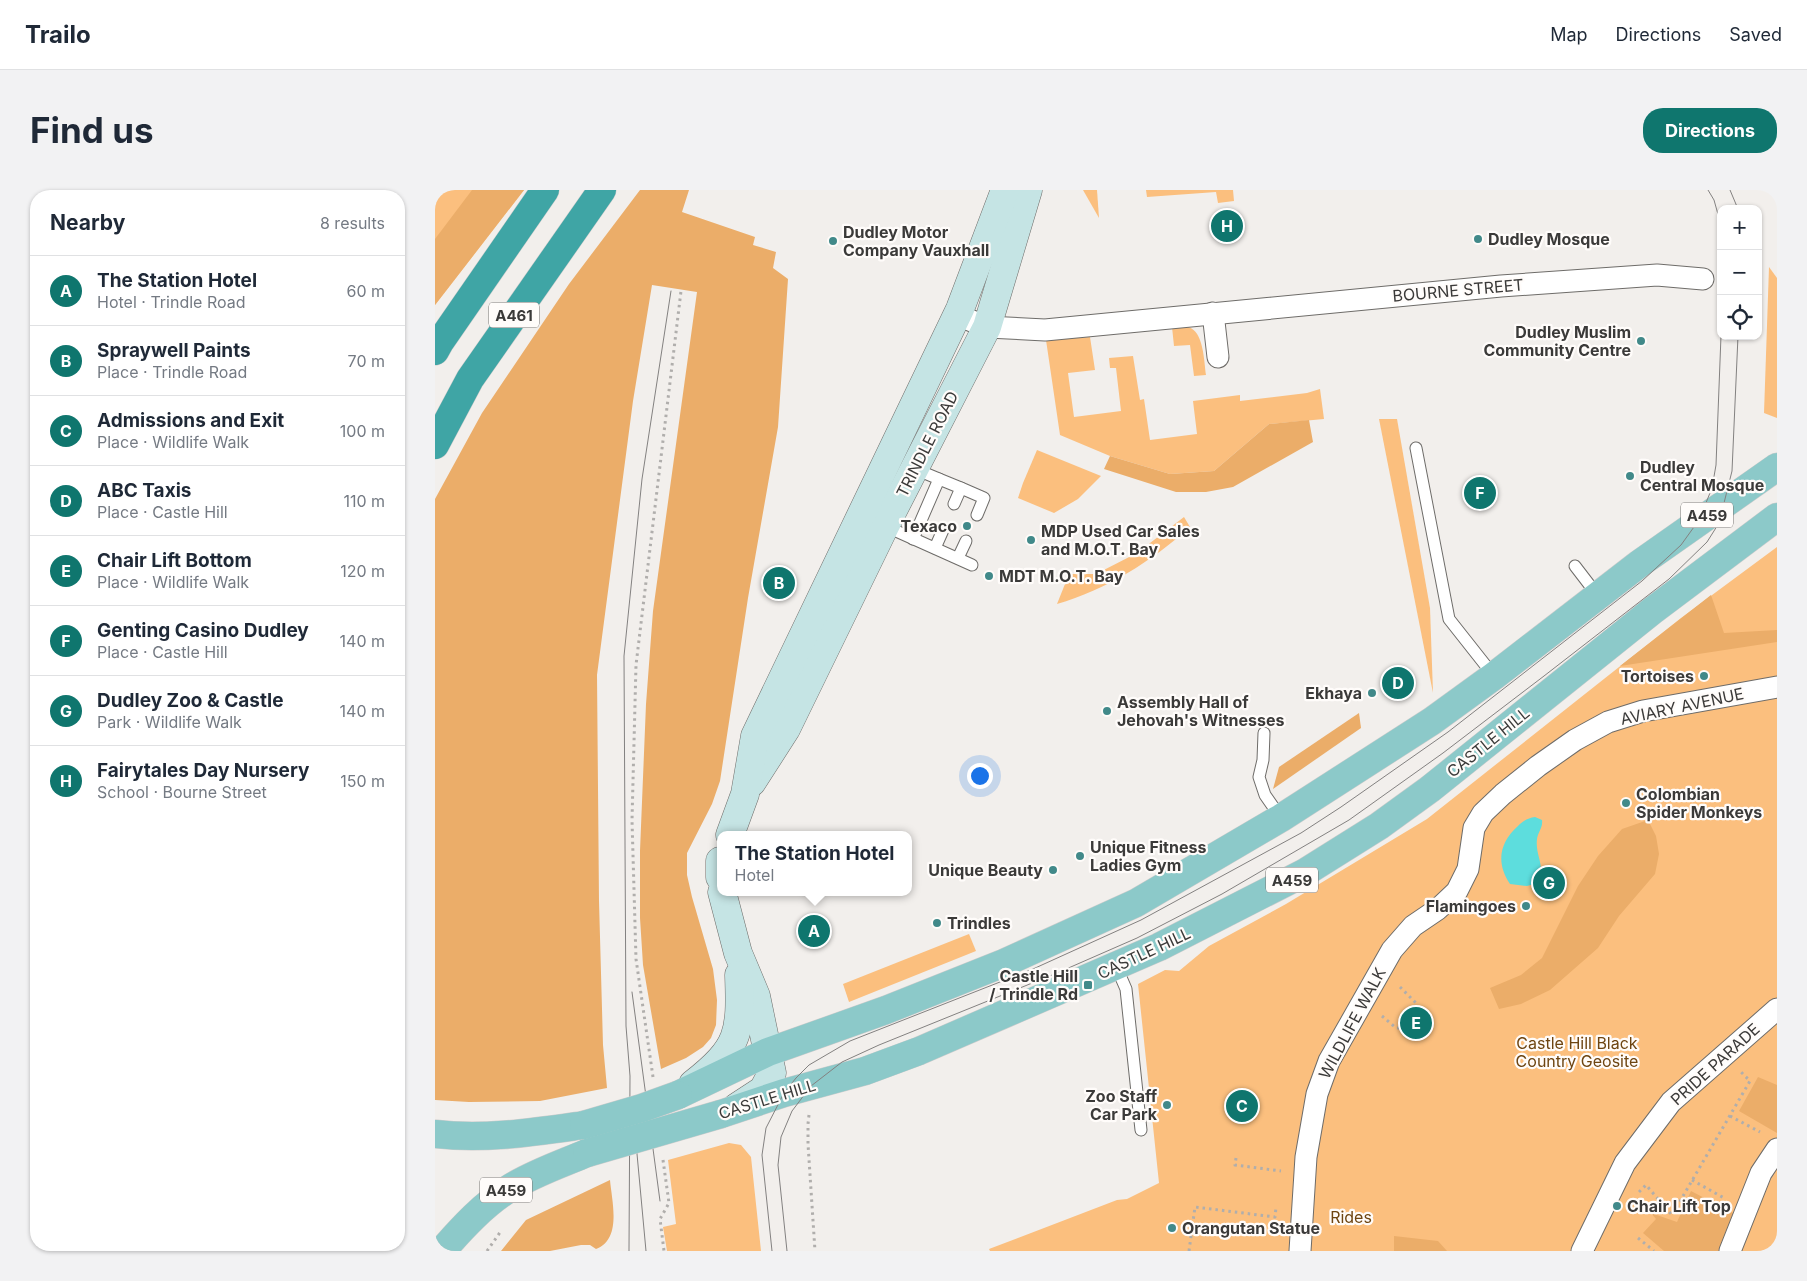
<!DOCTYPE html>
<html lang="en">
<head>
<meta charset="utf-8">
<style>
	body { margin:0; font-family:Inter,sans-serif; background:#f2f2f3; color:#1f2937 }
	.controls { position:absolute; right:15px; top:15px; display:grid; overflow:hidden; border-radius:10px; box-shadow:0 1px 4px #0004 }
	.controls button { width:45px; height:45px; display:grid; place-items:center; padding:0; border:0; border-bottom:1px solid #e0e1e3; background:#fff; color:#1f2937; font:25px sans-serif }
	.you { position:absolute; left:544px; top:585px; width:18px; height:18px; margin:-12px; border:4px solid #fff; border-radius:50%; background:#1a73e8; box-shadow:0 0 0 8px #1a73e833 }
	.badge { display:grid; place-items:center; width:32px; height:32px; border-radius:50%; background:#0f766e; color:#fff; font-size:16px; font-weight:700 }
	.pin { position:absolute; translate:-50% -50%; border:2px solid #fff; box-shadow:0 1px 5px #0006 }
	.popup { position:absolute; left:282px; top:641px; width:195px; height:65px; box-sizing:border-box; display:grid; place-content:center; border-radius:10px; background:#fff; filter:drop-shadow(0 1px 4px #0005); font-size:16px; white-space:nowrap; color:#747a83 }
	.popup b { font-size:19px; color:#1f2937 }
	.popup::after { content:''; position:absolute; left:50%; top:100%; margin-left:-10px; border:10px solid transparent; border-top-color:#fff }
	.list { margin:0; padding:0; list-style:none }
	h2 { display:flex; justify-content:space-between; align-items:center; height:65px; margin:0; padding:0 20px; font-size:21px }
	h2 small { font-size:16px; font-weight:400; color:#747a83 }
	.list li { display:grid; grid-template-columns:32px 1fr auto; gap:15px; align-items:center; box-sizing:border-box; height:70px; padding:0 20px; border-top:1px solid #e0e1e3 }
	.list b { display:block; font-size:19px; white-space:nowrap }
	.list p { margin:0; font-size:16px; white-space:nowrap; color:#747a83 }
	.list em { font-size:16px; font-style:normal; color:#747a83 }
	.icon { flex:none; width:28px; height:28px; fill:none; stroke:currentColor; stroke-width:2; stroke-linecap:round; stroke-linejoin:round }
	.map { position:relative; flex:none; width:1342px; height:1061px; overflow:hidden; border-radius:20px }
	header { display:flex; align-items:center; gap:30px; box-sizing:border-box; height:70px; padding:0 25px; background:#fff; border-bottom:1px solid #e0e1e3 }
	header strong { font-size:24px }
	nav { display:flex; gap:28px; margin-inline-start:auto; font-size:18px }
	.intro { display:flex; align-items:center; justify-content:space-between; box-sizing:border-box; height:120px; padding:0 30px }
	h1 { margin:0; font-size:35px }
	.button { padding:12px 22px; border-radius:20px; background:#0f766e; color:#fff; font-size:18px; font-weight:700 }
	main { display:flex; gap:30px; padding:0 30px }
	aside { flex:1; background:#fff; border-radius:20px; box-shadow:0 1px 4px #0004 }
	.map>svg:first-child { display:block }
	.green { fill:#fbbf7e }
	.forest { fill:#ebad69 }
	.water { fill:#5ddddd }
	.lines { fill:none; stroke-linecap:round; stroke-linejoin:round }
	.lane-casing { stroke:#6e6c69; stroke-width:13 }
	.street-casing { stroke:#6e6c69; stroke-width:23 }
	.secondary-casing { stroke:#6e6c69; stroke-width:29 }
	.primary-casing { stroke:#ccc; stroke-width:29 }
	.highway-casing { stroke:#ccc; stroke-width:29 }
	.path { stroke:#b0aeac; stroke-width:3; stroke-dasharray:2.5 4; stroke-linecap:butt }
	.lane { stroke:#fff; stroke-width:11 }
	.street { stroke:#fff; stroke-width:21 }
	.secondary { stroke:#c5e4e4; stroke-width:28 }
	.primary { stroke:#8cc9c9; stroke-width:28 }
	.highway { stroke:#3fa5a5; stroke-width:28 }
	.tram { stroke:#838180; stroke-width:1 }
	.primary-bridge-casing { stroke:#ccc; stroke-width:29; stroke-linecap:butt }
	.primary-bridge { stroke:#8cc9c9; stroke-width:28 }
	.poi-dot { fill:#418989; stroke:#fffcfa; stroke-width:2 }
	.labels { text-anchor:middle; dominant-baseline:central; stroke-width:4.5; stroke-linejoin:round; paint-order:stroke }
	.shield { fill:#fffcfa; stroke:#767473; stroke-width:1 }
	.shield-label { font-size:15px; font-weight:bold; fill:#3b3a39 }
	.poi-label { font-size:16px; font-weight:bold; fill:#3b3a39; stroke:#fffcfa; text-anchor:start }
	.street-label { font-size:16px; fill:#3b3a39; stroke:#fffcfa }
	.park-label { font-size:16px; fill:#6e4511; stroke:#fffcfa }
</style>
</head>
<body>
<header>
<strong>Trailo</strong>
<nav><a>Map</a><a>Directions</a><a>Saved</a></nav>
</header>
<div class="intro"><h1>Find us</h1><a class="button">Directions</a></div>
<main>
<aside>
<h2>Nearby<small>8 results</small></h2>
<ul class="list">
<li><span class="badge">A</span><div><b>The Station Hotel</b><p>Hotel · Trindle Road</p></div><em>60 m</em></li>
<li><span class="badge">B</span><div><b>Spraywell Paints</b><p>Place · Trindle Road</p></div><em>70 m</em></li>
<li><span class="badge">C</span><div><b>Admissions and Exit</b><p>Place · Wildlife Walk</p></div><em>100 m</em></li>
<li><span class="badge">D</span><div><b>ABC Taxis</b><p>Place · Castle Hill</p></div><em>110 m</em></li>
<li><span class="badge">E</span><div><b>Chair Lift Bottom</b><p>Place · Wildlife Walk</p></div><em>120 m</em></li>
<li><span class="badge">F</span><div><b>Genting Casino Dudley</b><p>Place · Castle Hill</p></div><em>140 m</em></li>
<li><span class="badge">G</span><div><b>Dudley Zoo &amp; Castle</b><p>Park · Wildlife Walk</p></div><em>140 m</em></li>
<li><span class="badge">H</span><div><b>Fairytales Day Nursery</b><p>School · Bourne Street</p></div><em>150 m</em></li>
</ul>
</aside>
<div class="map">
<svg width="1342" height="1061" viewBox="0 0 1342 1061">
	<rect width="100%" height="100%" fill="#f2efec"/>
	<g class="green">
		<polygon points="0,0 89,0 0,115"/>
		<polygon points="648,0 662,0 664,28"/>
		<polygon points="711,0 798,0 799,11 783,13 781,2 712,7"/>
		<polygon points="1334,77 1342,88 1342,228 1329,223"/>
		<path d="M737 137C742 137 749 136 753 137 769 141 769 172 771 185L759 186 755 155 739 156Z"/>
		<polygon points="655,147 660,180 633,183 639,227 686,221 681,178 675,178 674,168 698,166 705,210 709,209 715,250 762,244 758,211 805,205 805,211 872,203 885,199 889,229 834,234 779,281 735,284 675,266 625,245 611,150"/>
		<polygon points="944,229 962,229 995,418 998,503"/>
		<polygon points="602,260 666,286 643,309 619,323 583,308 588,293"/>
		<path d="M749 327 755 337C717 371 671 400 622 414L634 384H661L702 363Z"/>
		<polygon points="1342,357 1342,1061 555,1061 554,1059 682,1010 692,1009 724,993 703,794 730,780 744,781 774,756 851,714 992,629 1246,428"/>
		<polygon points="534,744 541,761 414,812 408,794"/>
		<polygon points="294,953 306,955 316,967 326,1061 232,1061 228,1037 241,1034 233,970"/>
	</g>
	<g class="forest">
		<polygon points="37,0 89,0 0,115 0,49"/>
		<polygon points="205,0 254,0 247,22 320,47 318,55 341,62 338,78 353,89 343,237 313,408 285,591 277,614 252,663 252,685 257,707 278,779 282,810 281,835 276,848 268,857 251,868 226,879 208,775 205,728 205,661 211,514 218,421 262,102 217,95 198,211 162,485 164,711 168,855 172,898 105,911 34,912 0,910 0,309 47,223 134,94"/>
		<polygon points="874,230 878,252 798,297 771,302 741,302 669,279 675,266 735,284 779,281 834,234"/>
		<polygon points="1276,405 1289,443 1342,440 1342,452 1185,476"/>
		<polygon points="924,523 926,538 838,599 844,577"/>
		<polygon points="1213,630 1221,646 1224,664 1220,684 1184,726 1163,758 1115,800 1086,814 1064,819 1055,798 1086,785 1107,768 1143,696 1163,666 1187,639"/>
		<polygon points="1323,887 1342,895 1342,943 1304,921"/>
		<path d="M175 990C177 1012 187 1049 161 1059L155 1055H146L115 1061H66L91 1030Z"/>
		<polygon points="1256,1001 1298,1023 1283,1061 1229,1061 1208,1043 1221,1029 1216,1023 1242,1032"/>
		<polygon points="959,1046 1003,1051 1012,1061 959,1061"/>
	</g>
	<path class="water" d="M1100 627 1107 630C1108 638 1103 642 1102 649 1100 666 1111 675 1103 693L1092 696 1075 694C1061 673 1064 653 1083 636 1088 631 1093 628 1100 627Z"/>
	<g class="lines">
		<g class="lane-casing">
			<g id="lane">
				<polyline points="981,258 1014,429 1059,486"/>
				<polyline points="504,289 526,298 519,314"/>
				<polyline points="526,298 549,308 542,325"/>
				<polyline points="450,336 537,375"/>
				<polyline points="478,349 504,289 480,279"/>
				<polyline points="500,358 508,340"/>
				<polyline points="523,368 531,351"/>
				<polyline points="1140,376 1163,406"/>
				<polyline points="829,543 828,570 824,587 830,605 846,628"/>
				<polyline points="681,776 691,799 706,940"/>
			</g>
		</g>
		<g class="street-casing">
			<g id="street">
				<polyline points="778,123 783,167"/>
				<polyline points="522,125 552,137 610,140 1066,96 1222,85 1268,89"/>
				<polyline points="865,1061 871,967 882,904 894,871 957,760 978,736 1003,719 1022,701 1033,679 1039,638 1048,623 1068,604 1103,576 1140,550 1173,532 1208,521 1342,497"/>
				<polyline points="1147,1061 1190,973 1236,912 1342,819"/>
				<polyline points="1295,1061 1326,983 1342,959"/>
			</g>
		</g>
		<g class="secondary-casing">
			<g id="secondary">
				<polyline points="317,592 351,539 450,336 552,137 593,0"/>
				<polyline points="295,645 310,604 320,546 525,119 570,0"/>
				<polyline points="285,671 285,687"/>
				<polyline points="287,702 303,763 321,806 337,883 328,900 302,917"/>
				<path d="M258 894C305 857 306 843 304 785"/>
			</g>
		</g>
		<g class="primary-casing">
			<g id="primary">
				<polyline points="243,905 333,862 451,820 569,773 701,713 846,628 997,531 1059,486 1204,374 1342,277"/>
				<polyline points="286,924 349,903 430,881 484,861 724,757 869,683 944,636 995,599 1217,421 1342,327"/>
				<path d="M0 944C50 950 99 942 149 935"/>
				<path d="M7 1061C27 1038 49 1014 75 998 99 983 126 974 152 963"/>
			</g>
		</g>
		<g class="highway-casing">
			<g id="highway">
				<polyline points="0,161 5,152 110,0"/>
				<polyline points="0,255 35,189 167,0"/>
			</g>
		</g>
		<g class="path">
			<polyline points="0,3 6,0"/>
			<polyline points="965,797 982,814 980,819"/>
			<polyline points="947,826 961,838 972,838"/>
			<polyline points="218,887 201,769 197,630 201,475 246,101"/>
			<polyline points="374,925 373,934 373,954 380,1061"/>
			<polyline points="1295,926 1325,942"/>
			<polyline points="801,968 800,975 846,981"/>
			<polyline points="228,970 234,1013 225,1029 229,1061"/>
			<polyline points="1257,990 1289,1008"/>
			<polyline points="1204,1002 1211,995 1237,1025 1315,891 1306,882"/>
			<polyline points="1203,1048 1219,1061"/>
			<polyline points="52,1061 66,1041"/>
			<polyline points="754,1061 760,1017 840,1027 841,1017"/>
		</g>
		<use href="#lane" class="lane"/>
		<use href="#street" class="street"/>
		<use href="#secondary" class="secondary"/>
		<use href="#primary" class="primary"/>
		<use href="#highway" class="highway"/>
		<g class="tram">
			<polyline points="1273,0 1279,10 1286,35"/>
			<polyline points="1295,0 1303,19"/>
			<polyline points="197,802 225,1011"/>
			<polyline points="201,953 211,1061"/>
			<polyline points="194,1061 195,886 191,836 189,466 207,289 236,101"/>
			<polyline points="337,1061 327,965 331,938 349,903 361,888 374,875 415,851 598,779 706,730 866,643 906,617 1013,542 1207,391 1246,355 1264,330 1277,298 1281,275 1286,146"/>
			<polyline points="352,1061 343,975 346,947 357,921 376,896 407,872 444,855 622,783 702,748 787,704 914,630 1008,563 1109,486 1234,389 1272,352 1284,333 1297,281 1303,146"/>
		</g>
		<g class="primary-bridge-casing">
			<g id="primary-bridge">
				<polyline points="149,935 207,918 243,905"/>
				<polyline points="152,963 286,924"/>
			</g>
		</g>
		<use href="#primary-bridge" class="primary-bridge"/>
	</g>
	<g class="poi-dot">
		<circle cx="1043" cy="49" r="5"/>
		<circle cx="398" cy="51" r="5"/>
		<circle cx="1206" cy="151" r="5"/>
		<circle cx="1195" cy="286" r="5"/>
		<circle cx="532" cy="336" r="5"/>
		<circle cx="596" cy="350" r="5"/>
		<circle cx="554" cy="386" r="5"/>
		<circle cx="1269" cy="486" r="5"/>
		<circle cx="937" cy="503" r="5"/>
		<circle cx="672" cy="521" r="5"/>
		<circle cx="1191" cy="613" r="5"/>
		<circle cx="645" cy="666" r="5"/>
		<circle cx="618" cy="680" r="5"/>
		<circle cx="1091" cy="716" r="5"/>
		<circle cx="502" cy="733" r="5"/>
		<rect x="648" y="790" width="10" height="10" rx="2.5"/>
		<circle cx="732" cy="915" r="5"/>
		<circle cx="1182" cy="1016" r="5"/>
		<circle cx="737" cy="1038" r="5"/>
	</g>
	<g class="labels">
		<g class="shield">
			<rect x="54" y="112.5" width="50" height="25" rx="4"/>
			<rect x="1246" y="312.5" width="52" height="25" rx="4"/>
			<rect x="831" y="677.5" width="52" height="25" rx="4"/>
			<rect x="45" y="987.5" width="52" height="25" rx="4"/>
		</g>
		<g class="shield-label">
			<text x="79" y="125">A461</text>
			<text x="1272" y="325">A459</text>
			<text x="857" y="690">A459</text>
			<text x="71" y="1000">A459</text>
		</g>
		<g class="poi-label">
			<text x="408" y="42">Dudley Motor<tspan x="408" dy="18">Company Vauxhall</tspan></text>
			<text x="1053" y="49">Dudley Mosque</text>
			<text x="1196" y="142" text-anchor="end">Dudley Muslim<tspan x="1196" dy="18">Community Centre</tspan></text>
			<text x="1205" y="277">Dudley<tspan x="1205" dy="18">Central Mosque</tspan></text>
			<text x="522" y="336" text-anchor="end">Texaco</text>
			<text x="606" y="341">MDP Used Car Sales<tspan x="606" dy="18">and M.O.T. Bay</tspan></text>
			<text x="564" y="386">MDT M.O.T. Bay</text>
			<text x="1259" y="486" text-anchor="end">Tortoises</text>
			<text x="927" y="503" text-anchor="end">Ekhaya</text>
			<text x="682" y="512">Assembly Hall of<tspan x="682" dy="18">Jehovah's Witnesses</tspan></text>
			<text x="1201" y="604">Colombian<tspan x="1201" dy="18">Spider Monkeys</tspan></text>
			<text x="655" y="657">Unique Fitness<tspan x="655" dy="18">Ladies Gym</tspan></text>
			<text x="608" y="680" text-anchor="end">Unique Beauty</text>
			<text x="1081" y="716" text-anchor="end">Flamingoes</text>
			<text x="512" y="733">Trindles</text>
			<text x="643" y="786" text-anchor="end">Castle Hill<tspan x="643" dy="18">/ Trindle Rd</tspan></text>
			<text x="722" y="906" text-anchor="end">Zoo Staff<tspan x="722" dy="18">Car Park</tspan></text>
			<text x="1192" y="1016">Chair Lift Top</text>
			<text x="747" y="1038">Orangutan Statue</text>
		</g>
		<g class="street-label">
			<text transform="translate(1023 100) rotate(-5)">BOURNE STREET</text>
			<text transform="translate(492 254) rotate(-63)">TRINDLE ROAD</text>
			<text transform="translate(1247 516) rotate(-12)">AVIARY AVENUE</text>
			<text transform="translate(1053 552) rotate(-39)">CASTLE HILL</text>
			<text transform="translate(709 763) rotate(-25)">CASTLE HILL</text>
			<text transform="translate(917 833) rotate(-62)">WILDLIFE WALK</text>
			<text transform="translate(1280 874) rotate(-42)">PRIDE PARADE</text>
			<text transform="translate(332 909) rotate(-17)">CASTLE HILL</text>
		</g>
		<g class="park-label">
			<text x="1142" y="853">Castle Hill Black<tspan x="1142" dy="18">Country Geosite</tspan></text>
			<text x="916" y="1027">Rides</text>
		</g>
	</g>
</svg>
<div class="controls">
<button>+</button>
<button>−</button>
<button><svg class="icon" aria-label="locate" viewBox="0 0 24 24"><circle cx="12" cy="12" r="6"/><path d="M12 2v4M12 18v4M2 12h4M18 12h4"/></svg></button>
</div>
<div class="you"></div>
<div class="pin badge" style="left:379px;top:741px">A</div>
<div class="popup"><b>The Station Hotel</b>Hotel</div>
<div class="pin badge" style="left:344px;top:393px">B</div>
<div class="pin badge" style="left:807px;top:916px">C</div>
<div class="pin badge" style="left:963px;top:493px">D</div>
<div class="pin badge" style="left:981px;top:833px">E</div>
<div class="pin badge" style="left:1045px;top:303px">F</div>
<div class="pin badge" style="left:1114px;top:693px">G</div>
<div class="pin badge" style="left:792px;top:36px">H</div>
</div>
</main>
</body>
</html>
